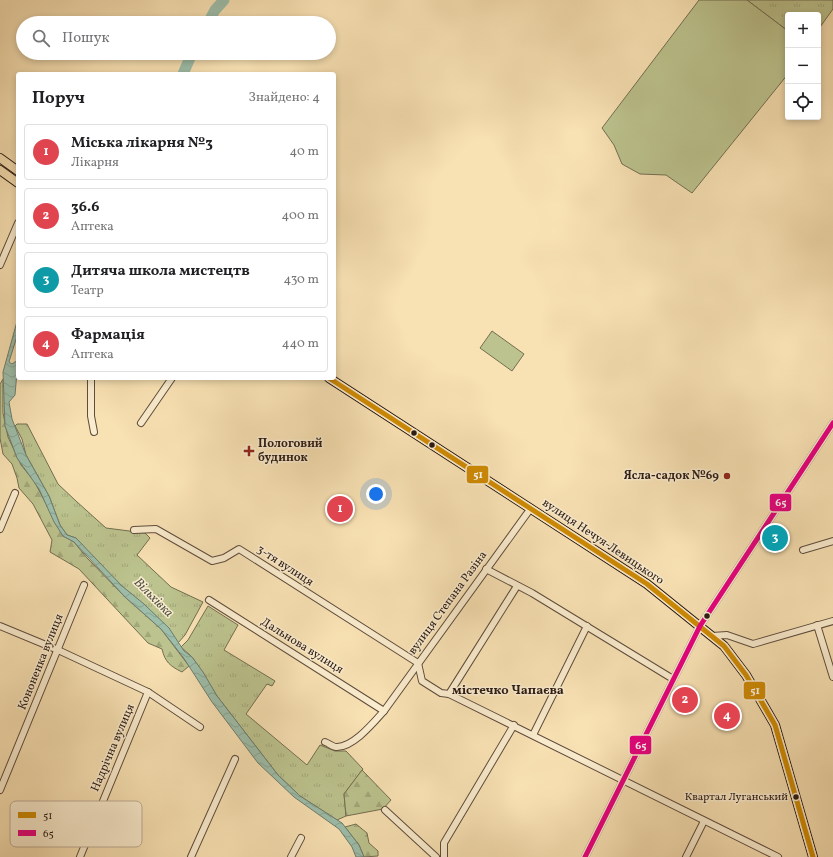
<!DOCTYPE html>
<html lang="uk">
<head>
<meta charset="utf-8">
<style>
	body { margin:0; font-family:Vollkorn,serif; background:#f2f2f2; color:#202124 }
	.controls { position:absolute; right:12px; top:12px; display:grid; overflow:hidden; border-radius:4px; box-shadow:0 2px 6px #0003 }
	.controls button { width:36px; height:36px; display:grid; place-items:center; padding:0; border:0; border-bottom:1px solid #e0e0e0; background:#fff; color:#202124; font:20px sans-serif }
	.you { position:absolute; left:376px; top:494px; width:14px; height:14px; margin:-10px; border:3px solid #fff; border-radius:50%; background:#1a73e8; box-shadow:0 0 0 6px #1a73e833 }
	.badge { display:grid; place-items:center; width:26px; height:26px; border-radius:50%; background:#8f2418; color:#fff; font-size:13px; font-weight:700 }
	.pin { position:absolute; translate:-50% -50%; border:2px solid #fff; box-shadow:0 1px 4px #0006 }
	.list { margin:0; padding:0; list-style:none }
	h2 { display:flex; justify-content:space-between; align-items:center; height:52px; margin:0; padding:0 16px; font-size:17px }
	h2 small { font-size:13px; font-weight:400; color:#757577 }
	.list li { display:grid; grid-template-columns:26px 1fr auto; gap:12px; align-items:center; box-sizing:border-box; height:56px; margin:0 8px 8px; padding:0 8px; border:1px solid #e0e0e0; border-radius:4px }
	.list b { display:block; font-size:15px; white-space:nowrap }
	.list p { margin:0; font-size:13px; white-space:nowrap; color:#757577 }
	.list em { font-size:13px; font-style:normal; color:#757577 }
	.icon { flex:none; width:22px; height:22px; fill:none; stroke:currentColor; stroke-width:2; stroke-linecap:round; stroke-linejoin:round }
	.map { position:relative; flex:none; width:833px; height:857px; overflow:hidden }
	.search { position:absolute; background:#fff; box-shadow:0 2px 6px #0003; left:16px; top:16px; width:320px; height:44px; display:flex; align-items:center; gap:10px; box-sizing:border-box; padding:0 14px; border-radius:22px; color:#757577; font-size:15px }
	.panel { position:absolute; background:#fff; box-shadow:0 2px 6px #0003; left:16px; top:72px; width:320px; height:308px; border-radius:4px }
	.map>svg:first-child { display:block }
	.grass { fill:url(#grass-tufts); stroke:#736e51 }
	.forest { fill:url(#forest-firs); stroke:#736e51 }
	.garden { fill:#bcc38e; stroke:#736e51 }
	.water { fill:url(#water-waves); stroke:#6f7c6e }
	.lines { fill:none; stroke-linecap:round; stroke-linejoin:round }
	.river { stroke:#9dbeaa; stroke-width:11 }
	.minor-casing { stroke:#5e4c3c; stroke-width:8 }
	.major-casing { stroke:#2a1a14; stroke-width:10 }
	.minor { stroke:#faecce; stroke-width:6 }
	.major { stroke:#f8e1b3; stroke-width:8 }
	.bus-1-casing { stroke:#faecce; stroke-width:8 }
	.bus-2-casing { stroke:#faecce; stroke-width:8 }
	.bus-1 { stroke:#ce8a04; stroke-width:5 }
	.bus-2 { stroke:#e5007d; stroke-width:5 }
	.bus-dot { fill:#2a1a14; stroke:#faecce; stroke-width:1.5 }
	.poi-dot { fill:#8f2418; stroke:#faecce; stroke-width:1.5 }
	.labels { text-anchor:middle; dominant-baseline:central; stroke-width:3; stroke-linejoin:round; paint-order:stroke }
	.bus-label { font-size:11px; fill:#2a1a14; stroke:#faecce; text-anchor:end }
	.poi-label { font-size:12px; font-weight:bold; fill:#2a1a14; stroke:#faecce; text-anchor:start }
	.street-label { font-size:12px; fill:#2a1a14; stroke:#faecce }
	.water-label { font-size:13px; font-style:italic; fill:#525348; stroke:#faecce }
	.neighbourhood-label { font-size:13px; font-weight:bold; fill:#2a1a14; stroke:#faecce }
	.key { fill:#faecce; stroke:#bcad96; stroke-width:1 }
	.key-label { font-size:11px; fill:#2a1a14 }
	.line-badge { stroke:#faecce; stroke-width:1.5 }
	.badge-label { font-size:11px; text-anchor:middle; font-weight:bold; fill:#fff }
</style>
</head>
<body>
<div class="map">
<svg width="833" height="857" viewBox="0 0 833 857">
	<defs>
		<pattern id="grass-tufts" width="24" height="20" patternUnits="userSpaceOnUse"><rect width="24" height="20" fill="#bcc38e"/><path d="M3 7l-1-3M5 7V3M7 7l1-3M15 17l-1-3M17 17v-4M19 17l1-3" fill="none" stroke="#a2a77a"/></pattern>
		<pattern id="forest-firs" width="22" height="20" patternUnits="userSpaceOnUse"><rect width="22" height="20" fill="#bcc38e"/><path d="M5 1l3.5 6h-7zM16 11l3.5 6h-7z" fill="#a2a77a"/></pattern>
		<pattern id="water-waves" width="16" height="10" patternUnits="userSpaceOnUse"><rect width="16" height="10" fill="#9dbeaa"/><path d="M0 5q4-4 8 0t8 0" fill="none" stroke="#87a391"/></pattern>
	</defs>
	<rect width="100%" height="100%" fill="#f8e1b3"/>
	<filter id="stains"><feTurbulence type="fractalNoise" baseFrequency=".005" numOctaves="4"/><feColorMatrix values="0 0 0 0 .2 0 0 0 0 .09 0 0 0 0 .02 0 0 0 .5 -.17"/></filter>
	<radialGradient id="worn" r=".72"><stop offset=".6" stop-color="#630" stop-opacity="0"/><stop offset="1" stop-color="#630" stop-opacity=".3"/></radialGradient>
	<g class="grass">
		<polygon points="747,0 833,0 833,9 818,30 818,15 788,15 788,31"/>
		<path d="M17 424H27L58 484 76 501 106 528 145 533 150 538 137 555 171 587 203 602 185 635 178 643C164 620 143 604 123 587 108 574 89 552 76 538L67 535 60 525 49 496 26 455 22 439 15 426Z"/>
		<polygon points="208,606 238,625 224,650 275,681 272,686 267,684 246,714 307,765 320,745 335,751 346,751 363,769 344,794 346,816 337,820 300,796 278,775 217,696 203,673 192,657 181,647 188,640"/>
	</g>
	<g class="forest">
		<path d="M3 379V413L8 437 21 465 34 481 63 536 74 542 87 558 125 597 161 629 189 666 182 672C170 666 165 662 162 649L148 643 79 569 50 552 52 540 33 504 19 488 17 478 12 464 3 454 0 438V384Z"/>
		<polygon points="362,770 391,800 383,809 346,816 344,794"/>
		<polygon points="356,824 367,833 369,843 378,851 378,856 364,857 359,845 345,827"/>
	</g>
	<g class="garden">
		<polygon points="699,0 747,0 788,31 788,74 692,193 666,175 640,174 622,164 614,145 602,128"/>
		<polygon points="492,331 524,354 512,371 480,348"/>
	</g>
	<polygon class="water" points="18,318 18,333 9,362 12,364 18,360 15,395 9,402 12,419 26,455 49,496 60,525 67,535 76,538 122,586 144,604 169,628 184,651 192,657 203,672 217,696 278,775 300,796 342,823 359,845 364,857 356,857 352,847 339,829 294,797 258,763 212,702 183,657 161,629 125,597 74,542 63,536 54,522 39,489 17,458 5,426 3,372"/>
	<g class="lines">
		<g class="river">
			<polyline points="208,23 215,10 224,0"/>
			<polyline points="183,74 192,53"/>
		</g>
		<g class="minor-casing">
			<g id="minor">
				<polyline points="0,265 18,223"/>
				<polyline points="91,378 91,416 94,432"/>
				<polyline points="141,423 172,378"/>
				<polyline points="0,529 15,493"/>
				<polyline points="134,530 156,529 212,561 224,558 239,549 418,663 422,681 441,693 449,694 778,857"/>
				<polyline points="803,550 833,541"/>
				<polyline points="486,569 532,593 673,679"/>
				<polyline points="209,600 384,711"/>
				<polyline points="817,625 833,677"/>
				<polyline points="0,626 58,650 148,692 200,727"/>
				<polyline points="712,636 727,635 753,644 833,621"/>
				<polyline points="449,694 517,586"/>
				<polyline points="533,735 587,626"/>
				<path d="M325 742C328 743 333 747 336 747 353 748 374 722 384 711L531 508"/>
				<polyline points="0,790 84,585"/>
				<polyline points="385,810 436,857"/>
				<polyline points="80,857 148,692"/>
				<polyline points="191,857 235,759"/>
				<polyline points="291,857 301,838"/>
				<polyline points="444,857 444,843 514,725"/>
				<polyline points="585,857 700,626 833,423"/>
				<polyline points="686,857 704,821"/>
			</g>
		</g>
		<g class="major-casing">
			<g id="major">
				<polyline points="0,158 18,171"/>
				<polyline points="0,170 18,183"/>
				<polyline points="329,378 647,584 724,646 746,675 775,725 813,857"/>
			</g>
		</g>
		<use href="#minor" class="minor"/>
		<use href="#major" class="major"/>
		<g class="bus-1-casing">
			<polyline id="bus-1" points="329,378 647,584 724,646 746,675 775,725 813,857"/>
		</g>
		<g class="bus-2-casing">
			<polyline id="bus-2" points="585,857 700,626 833,423"/>
		</g>
		<use href="#bus-1" class="bus-1"/>
		<use href="#bus-2" class="bus-2"/>
	</g>
	<g class="bus-dot">
		<circle cx="414" cy="433" r="3.5"/>
		<circle cx="432" cy="445" r="3.5"/>
		<circle cx="707" cy="616" r="3.5"/>
		<circle cx="796" cy="797" r="3.5"/>
	</g>
	<g class="poi-dot">
		<path d="M247 445h4v4h4v4h-4v4h-4v-4h-4v-4h4z"/>
		<circle cx="727" cy="476" r="4"/>
	</g>
	<g class="labels">
		<g class="bus-label">
			<text x="788" y="797">Квартал Луганський</text>
		</g>
		<g class="poi-label">
			<text x="258" y="444">Пологовий<tspan x="258" dy="14">будинок</tspan></text>
			<text x="719" y="476" text-anchor="end">Ясла-садок №69</text>
		</g>
		<g class="street-label">
			<text transform="translate(603 542) rotate(34)">вулиця Нечуя-Левицького</text>
			<text transform="translate(285 566) rotate(33)">3-тя вулиця</text>
			<text transform="translate(448 603) rotate(-54)">вулиця Степана Разіна</text>
			<text transform="translate(302 646) rotate(32)">Дальнова вулиця</text>
			<text transform="translate(41 662) rotate(-68)">Кононенка вулиця</text>
			<text transform="translate(113 748) rotate(-67)">Надрічна вулиця</text>
		</g>
		<g class="water-label">
			<text transform="translate(153 598) rotate(45)">Вільхівка</text>
		</g>
		<g class="neighbourhood-label">
			<text x="508" y="691">містечко Чапаєва</text>
		</g>
	</g>
	<rect x="10" y="801" width="132" height="46" rx="6" class="key"/>
	<rect x="18" y="812" width="18" height="6" fill="#ce8a04"/>
	<rect x="18" y="830" width="18" height="6" fill="#e5007d"/>
	<g class="key-label">
		<text x="43" y="819">51</text>
		<text x="43" y="837">65</text>
	</g>
	<g class="line-badge">
		<rect x="466" y="465" width="23" height="19" rx="4" fill="#ce8a04"/>
		<rect x="769" y="493" width="23" height="19" rx="4" fill="#e5007d"/>
		<rect x="743" y="681" width="23" height="19" rx="4" fill="#ce8a04"/>
		<rect x="629" y="735" width="23" height="20" rx="4" fill="#e5007d"/>
	</g>
	<g class="badge-label">
		<text x="478" y="478">51</text>
		<text x="781" y="506">65</text>
		<text x="755" y="694">51</text>
		<text x="641" y="749">65</text>
	</g>
	<rect width="100%" height="100%" filter="url(#stains)"/>
	<rect width="100%" height="100%" fill="url(#worn)"/>
</svg>
<div class="controls">
<button>+</button>
<button>−</button>
<button><svg class="icon" aria-label="locate" viewBox="0 0 24 24"><circle cx="12" cy="12" r="6"/><path d="M12 2v4M12 18v4M2 12h4M18 12h4"/></svg></button>
</div>
<div class="you"></div>
<div class="pin badge" style="left:340px;top:509px;background:#e0444e">1</div>
<div class="pin badge" style="left:685px;top:700px;background:#e0444e">2</div>
<div class="pin badge" style="left:775px;top:538px;background:#0f9aa8">3</div>
<div class="pin badge" style="left:727px;top:716px;background:#e0444e">4</div>
<div class="search"><svg class="icon" aria-label="search" viewBox="0 0 24 24"><circle cx="10" cy="10" r="6"/><path d="M15 15l6 6"/></svg>Пошук</div>
<section class="panel">
<h2>Поруч<small>Знайдено: 4</small></h2>
<ul class="list">
<li><span class="badge" style="background:#e0444e">1</span><div><b>Міська лікарня №3</b><p>Лікарня</p></div><em>40 m</em></li>
<li><span class="badge" style="background:#e0444e">2</span><div><b>36.6</b><p>Аптека</p></div><em>400 m</em></li>
<li><span class="badge" style="background:#0f9aa8">3</span><div><b>Дитяча школа мистецтв</b><p>Театр</p></div><em>430 m</em></li>
<li><span class="badge" style="background:#e0444e">4</span><div><b>Фармація</b><p>Аптека</p></div><em>440 m</em></li>
</ul>
</section>
</div>
</body>
</html>
